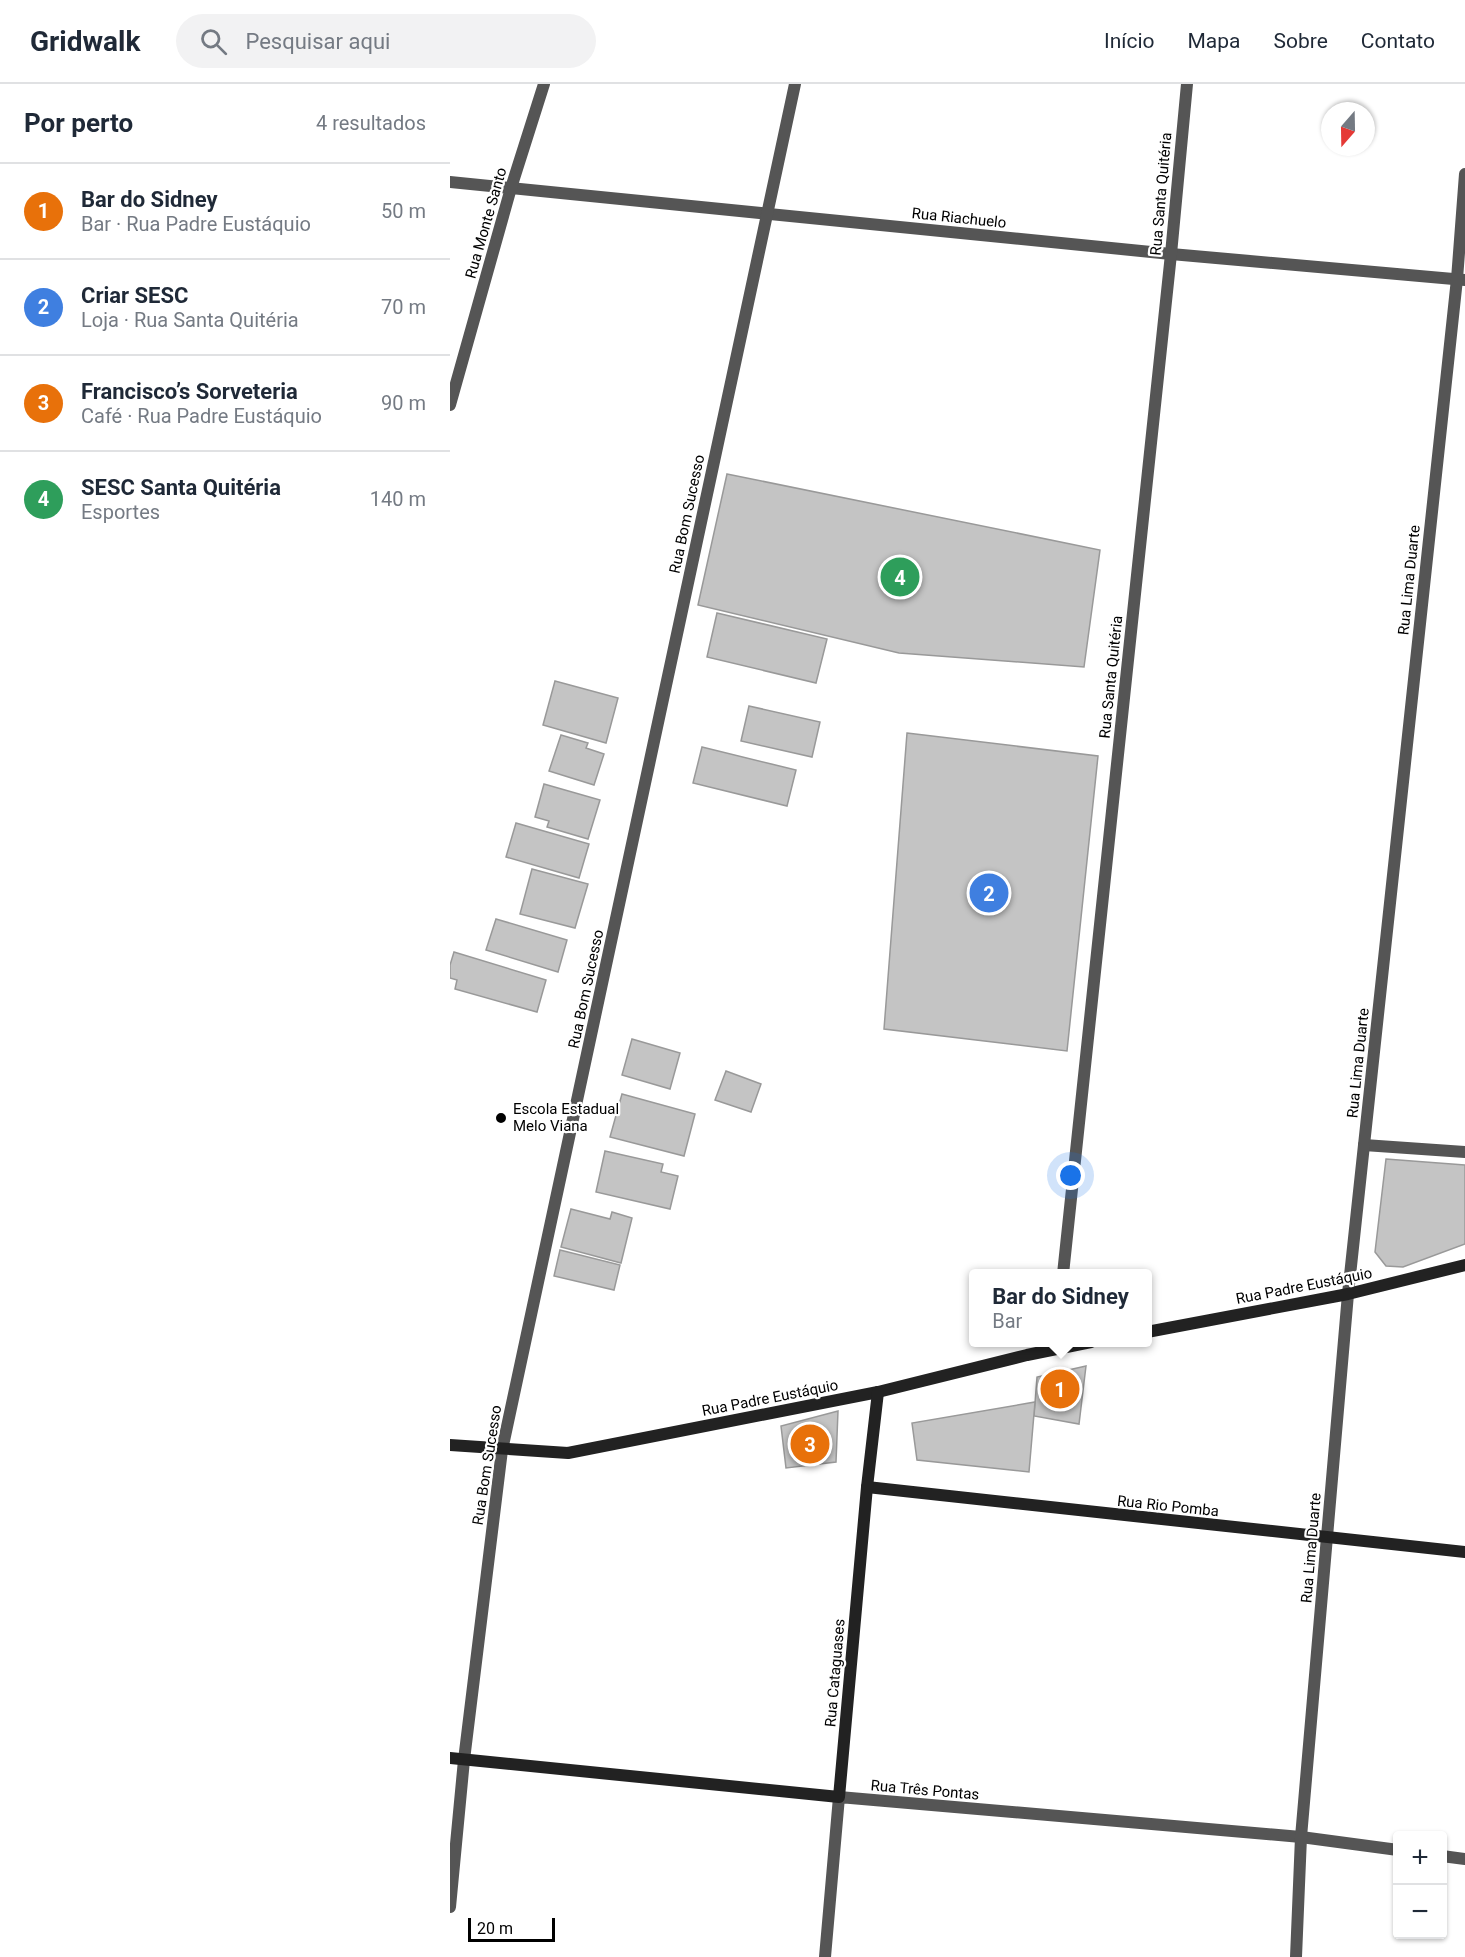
<!DOCTYPE html>
<html lang="pt">
<head>
<meta charset="utf-8">
<style>
	body { margin:0; font-family:Roboto,sans-serif; background:#f2f2f3; color:#1f2937 }
	.controls { position:absolute; right:18px; bottom:18px; display:grid; overflow:hidden; border-radius:6px; box-shadow:0 2px 4px #0004 }
	.controls button { width:54px; height:54px; display:grid; place-items:center; padding:0; border:0; border-bottom:2px solid #e0e1e3; background:#fff; color:#1f2937; font:30px sans-serif }
	.compass { position:absolute; left:871px; top:18px; width:54px; height:54px; border-radius:50%; background:#fff; box-shadow:0 2px 4px #0004; rotate:200deg }
	.scale { position:absolute; left:18px; bottom:15px; width:87px; box-sizing:border-box; padding-left:6px; border:3px solid #000; border-top:0; font-size:16px; line-height:21px; white-space:nowrap; color:#000; -webkit-text-stroke:4px #fff; paint-order:stroke }
	.you { position:absolute; left:621px; top:1092px; width:21px; height:21px; margin:-15px; border:4px solid #fff; border-radius:50%; background:#1a73e8; box-shadow:0 0 0 9px #1a73e833 }
	.badge { display:grid; place-items:center; width:39px; height:39px; border-radius:50%; background:#2563eb; color:#fff; font-size:20px; font-weight:700 }
	.pin { position:absolute; translate:-50% -50%; border:3px solid #fff; box-shadow:0 2px 6px #0006 }
	.popup { position:absolute; left:519px; top:1185px; width:183px; height:78px; box-sizing:border-box; display:grid; place-content:center; border-radius:6px; background:#fff; filter:drop-shadow(0 2px 4px #0005); font-size:20px; white-space:nowrap; color:#747a83 }
	.popup b { font-size:22px; color:#1f2937 }
	.popup::after { content:''; position:absolute; left:50%; top:100%; margin-left:-12px; border:12px solid transparent; border-top-color:#fff }
	.list { margin:0; padding:0; list-style:none }
	h2 { display:flex; justify-content:space-between; align-items:center; height:78px; margin:0; padding:0 24px; font-size:26px }
	h2 small { font-size:20px; font-weight:400; color:#747a83 }
	.list li { display:grid; grid-template-columns:39px 1fr auto; gap:18px; align-items:center; box-sizing:border-box; height:96px; padding:0 24px; border-top:2px solid #e0e1e3 }
	.list b { display:block; font-size:22px; white-space:nowrap }
	.list p { margin:0; font-size:20px; white-space:nowrap; color:#747a83 }
	.list em { font-size:20px; font-style:normal; color:#747a83 }
	.icon { flex:none; width:33px; height:33px; fill:none; stroke:currentColor; stroke-width:2; stroke-linecap:round; stroke-linejoin:round }
	.map { position:relative; flex:none; width:1015px; height:1873px; overflow:hidden }
	header { display:flex; align-items:center; gap:36px; box-sizing:border-box; height:84px; padding:0 30px; background:#fff; border-bottom:2px solid #e0e1e3 }
	header strong { font-size:28px }
	nav { display:flex; gap:33px; margin-inline-start:auto; font-size:21px }
	.search { width:420px; height:54px; background:#f2f2f3; display:flex; align-items:center; gap:15px; box-sizing:border-box; padding:0 21px; border-radius:33px; color:#747a83; font-size:22px }
	main { display:flex }
	aside { flex:1; background:#fff }
	.map>svg:first-child { display:block }
	.building { fill:#c4c4c4; stroke:#999; stroke-width:1.5 }
	.lines { fill:none; stroke-linecap:round; stroke-linejoin:round }
	.service { stroke:#555; stroke-width:12 }
	.minor { stroke:#555; stroke-width:12 }
	.tertiary { stroke:#555; stroke-width:12 }
	.secondary { stroke:#222; stroke-width:12 }
	.poi-dot { fill:#000; stroke:#fff; stroke-width:2 }
	.labels { text-anchor:middle; dominant-baseline:central; stroke-width:4.5; stroke-linejoin:round; paint-order:stroke }
	.street-label { font-size:15px; fill:#000; stroke:#fff }
	.poi-label { font-size:15px; fill:#000; stroke:#fff; text-anchor:start }
</style>
</head>
<body>
<header>
<strong>Gridwalk</strong>
<div class="search"><svg class="icon" aria-label="search" viewBox="0 0 24 24"><circle cx="10" cy="10" r="6"/><path d="M15 15l6 6"/></svg>Pesquisar aqui</div>
<nav><a>Início</a><a>Mapa</a><a>Sobre</a><a>Contato</a></nav>
</header>
<main>
<aside>
<h2>Por perto<small>4 resultados</small></h2>
<ul class="list">
<li><span class="badge" style="background:#e8710a">1</span><div><b>Bar do Sidney</b><p>Bar · Rua Padre Eustáquio</p></div><em>50 m</em></li>
<li><span class="badge" style="background:#3f7fe0">2</span><div><b>Criar SESC</b><p>Loja · Rua Santa Quitéria</p></div><em>70 m</em></li>
<li><span class="badge" style="background:#e8710a">3</span><div><b>Francisco’s Sorveteria</b><p>Café · Rua Padre Eustáquio</p></div><em>90 m</em></li>
<li><span class="badge" style="background:#2e9e5b">4</span><div><b>SESC Santa Quitéria</b><p>Esportes</p></div><em>140 m</em></li>
</ul>
</aside>
<div class="map">
<svg width="1015" height="1873" viewBox="0 0 1015 1873">
	<rect width="100%" height="100%" fill="#fff"/>
	<g class="building">
		<polygon points="277,390 650,466 634,583 449,569 248,521"/>
		<polygon points="267,529 377,555 366,599 257,573"/>
		<polygon points="105,597 168,614 156,659 93,641"/>
		<polygon points="299,622 370,638 362,673 291,657"/>
		<polygon points="457,649 648,672 617,967 434,945"/>
		<polygon points="111,651 138,659 136,664 154,670 144,701 99,687"/>
		<polygon points="252,663 346,686 337,722 243,699"/>
		<polygon points="94,700 150,716 138,755 97,743 99,737 85,733"/>
		<polygon points="66,739 139,760 129,794 56,773"/>
		<polygon points="82,785 138,800 125,844 70,830"/>
		<polygon points="46,835 117,856 108,888 36,866"/>
		<polygon points="4,868 96,896 87,928 5,905 7,896 0,894 0,881"/>
		<polygon points="182,955 230,969 220,1005 172,991"/>
		<polygon points="276,987 311,1000 301,1028 265,1016"/>
		<polygon points="172,1010 245,1030 234,1072 160,1053"/>
		<polygon points="155,1067 213,1080 211,1088 228,1092 220,1125 146,1108"/>
		<polygon points="936,1075 1015,1081 1015,1160 953,1183 936,1182 925,1168"/>
		<polygon points="121,1125 160,1135 162,1128 182,1134 171,1179 111,1163"/>
		<polygon points="110,1166 170,1181 164,1206 104,1192"/>
		<polygon points="636,1282 629,1340 584,1332 587,1293"/>
		<polygon points="585,1318 579,1388 467,1376 462,1339"/>
		<polygon points="388,1327 386,1378 336,1384 331,1342"/>
	</g>
	<g class="lines">
		<polyline class="service" points="914,1061 1015,1068"/>
		<g class="minor">
			<polyline points="0,98 721,170 1015,196"/>
			<polyline points="0,321 61,104 94,0"/>
			<polyline points="992,1772 1015,1775"/>
			<polyline points="0,1823 14,1676 52,1366 345,0"/>
			<polyline points="375,1873 389,1713 851,1753 948,1766"/>
			<polyline points="846,1873 851,1753 898,1210 1007,195 1015,90"/>
		</g>
		<polyline class="tertiary" points="613,1190 721,170 737,0"/>
		<g class="secondary">
			<polyline points="697,1248 898,1210 1015,1181"/>
			<polyline points="0,1361 118,1369 428,1308 577,1271 641,1258"/>
			<polyline points="417,1403 1015,1468"/>
			<polyline points="0,1674 389,1713 417,1403 428,1308"/>
		</g>
	</g>
	<circle class="poi-dot" cx="51" cy="1034" r="6"/>
	<g class="labels">
		<g class="street-label">
			<text transform="translate(711 110) rotate(-85)">Rua Santa Quitéria</text>
			<text transform="translate(509 134) rotate(6)">Rua Riachuelo</text>
			<text transform="translate(36 139) rotate(-74)">Rua Monte Santo</text>
			<text transform="translate(237 430) rotate(-78)">Rua Bom Sucesso</text>
			<text transform="translate(959 496) rotate(-84)">Rua Lima Duarte</text>
			<text transform="translate(661 593) rotate(-84)">Rua Santa Quitéria</text>
			<text transform="translate(136 905) rotate(-78)">Rua Bom Sucesso</text>
			<text transform="translate(908 979) rotate(-84)">Rua Lima Duarte</text>
			<text transform="translate(854 1202) rotate(-11)">Rua Padre Eustáquio</text>
			<text transform="translate(320 1314) rotate(-11)">Rua Padre Eustáquio</text>
			<text transform="translate(37 1381) rotate(-81)">Rua Bom Sucesso</text>
			<text transform="translate(718 1422) rotate(6)">Rua Rio Pomba</text>
			<text transform="translate(861 1464) rotate(-85)">Rua Lima Duarte</text>
			<text transform="translate(385 1589) rotate(-85)">Rua Cataguases</text>
			<text transform="translate(475 1706) rotate(5)">Rua Três Pontas</text>
		</g>
		<g class="poi-label">
			<text x="63" y="1025">Escola Estadual<tspan x="63" dy="17">Melo Viana</tspan></text>
		</g>
	</g>
</svg>
<div class="controls">
<button>+</button>
<button>−</button>
</div>
<svg class="compass" viewBox="-18 -18 36 36"><path d="M0-13l5 13h-10z" fill="#e53935"/><path d="M0 13l5-13h-10z" fill="#747a83"/></svg>
<div class="scale">20 m</div>
<div class="you"></div>
<div class="pin badge" style="left:610px;top:1305px;background:#e8710a">1</div>
<div class="popup"><b>Bar do Sidney</b>Bar</div>
<div class="pin badge" style="left:539px;top:809px;background:#3f7fe0">2</div>
<div class="pin badge" style="left:360px;top:1360px;background:#e8710a">3</div>
<div class="pin badge" style="left:450px;top:493px;background:#2e9e5b">4</div>
</div>
</main>
</body>
</html>
